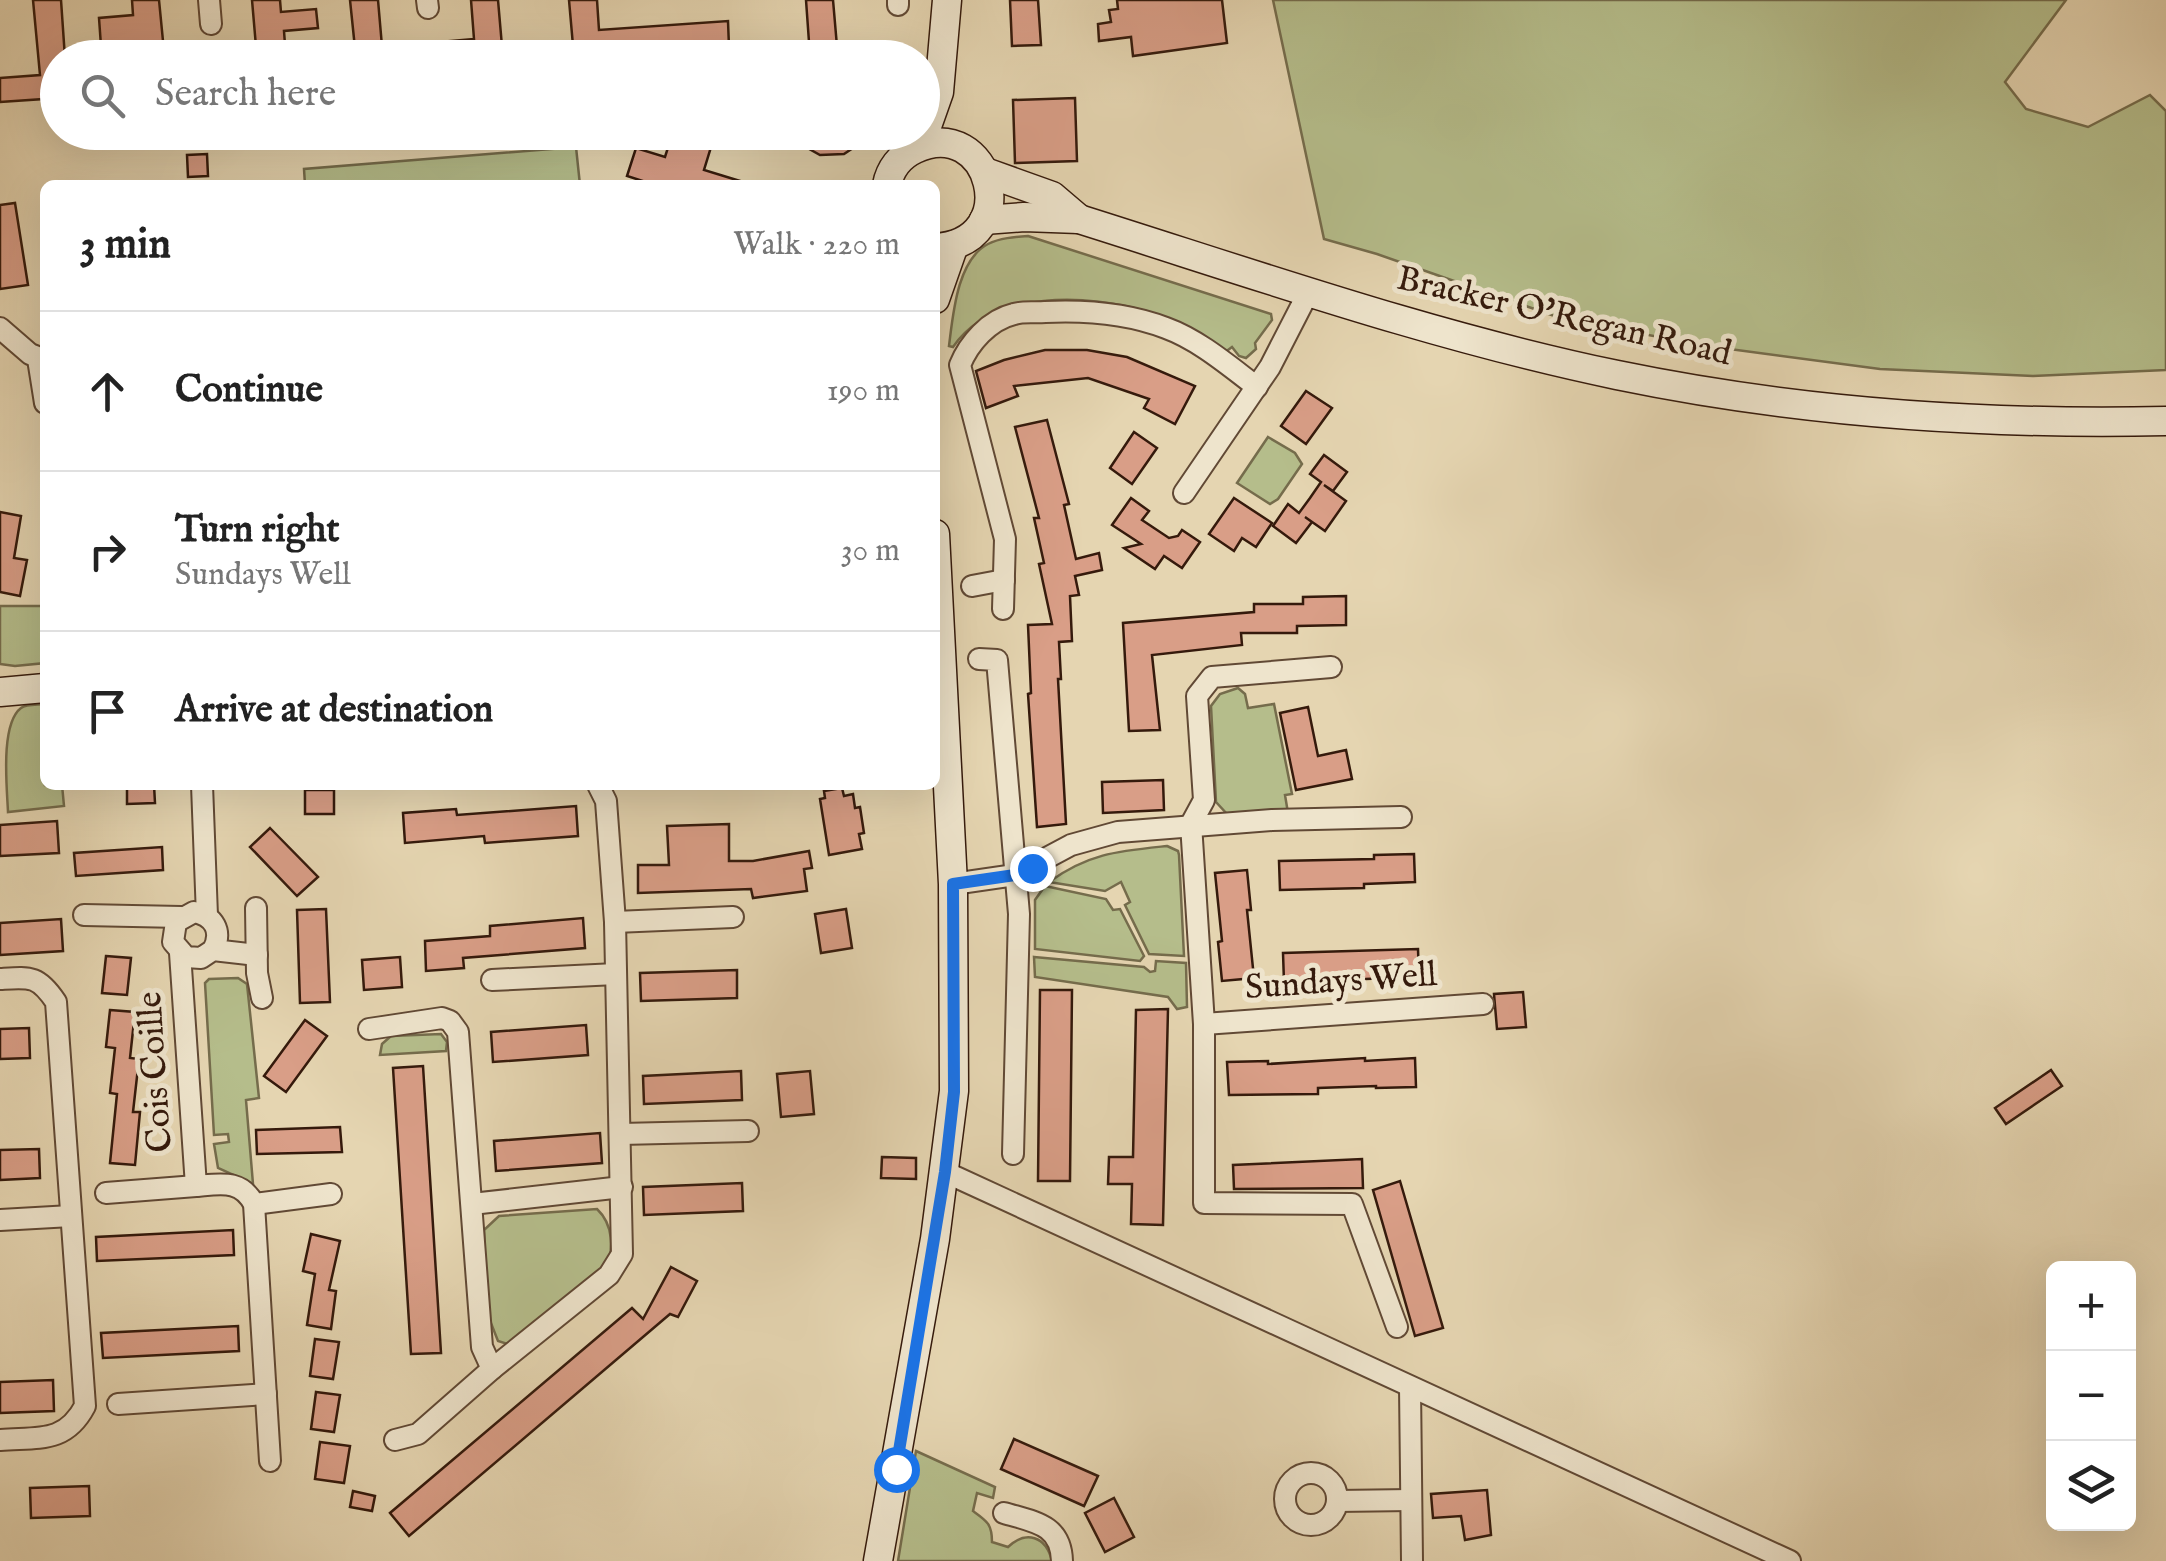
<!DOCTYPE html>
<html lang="en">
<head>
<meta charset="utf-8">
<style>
	body { margin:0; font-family:"IM FELL English",serif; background:#f2f2f2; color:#222 }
	.controls { position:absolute; right:30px; bottom:30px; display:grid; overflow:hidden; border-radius:15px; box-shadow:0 10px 40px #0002 }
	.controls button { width:90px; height:90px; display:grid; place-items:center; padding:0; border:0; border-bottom:2px solid #e0e0e0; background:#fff; color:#222; font:50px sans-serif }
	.stop { position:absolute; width:30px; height:30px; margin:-22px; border:8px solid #1a73e8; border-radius:50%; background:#fff }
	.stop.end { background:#1a73e8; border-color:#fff; box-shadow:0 2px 10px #0008 }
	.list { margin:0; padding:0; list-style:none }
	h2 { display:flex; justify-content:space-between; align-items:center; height:130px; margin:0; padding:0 40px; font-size:42px }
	h2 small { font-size:32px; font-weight:400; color:#767676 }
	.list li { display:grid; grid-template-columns:65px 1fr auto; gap:30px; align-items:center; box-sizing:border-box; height:160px; padding:0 40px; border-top:2px solid #e0e0e0 }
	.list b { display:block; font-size:38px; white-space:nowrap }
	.list p { margin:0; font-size:32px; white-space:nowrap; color:#767676 }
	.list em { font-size:32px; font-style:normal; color:#767676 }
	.icon { flex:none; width:55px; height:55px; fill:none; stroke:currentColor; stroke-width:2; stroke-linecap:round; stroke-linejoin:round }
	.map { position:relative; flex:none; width:2166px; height:1561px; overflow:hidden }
	.search { position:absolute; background:#fff; box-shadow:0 10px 40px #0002; left:40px; top:40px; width:900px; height:110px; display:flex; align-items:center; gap:25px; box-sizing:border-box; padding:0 35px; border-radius:55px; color:#767676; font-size:38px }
	.panel { position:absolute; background:#fff; box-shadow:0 10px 40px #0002; left:40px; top:180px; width:900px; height:610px; border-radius:15px }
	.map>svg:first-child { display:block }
	.green { fill:#b5bd8b; stroke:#756c4c; stroke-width:2.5 }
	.building { fill:#d99e87; stroke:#351a0c; stroke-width:2.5 }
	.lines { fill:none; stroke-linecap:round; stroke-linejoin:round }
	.street-casing { stroke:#614935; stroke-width:24 }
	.secondary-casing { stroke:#351a0c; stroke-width:31 }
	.street { stroke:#eee4cc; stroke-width:20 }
	.secondary { stroke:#eee4cc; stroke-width:28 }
	.route { stroke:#1a73e8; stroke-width:12 }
	.labels { text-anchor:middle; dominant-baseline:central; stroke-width:10; stroke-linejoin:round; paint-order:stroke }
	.street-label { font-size:35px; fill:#351a0c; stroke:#eee4cc }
</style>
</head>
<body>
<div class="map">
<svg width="2166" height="1561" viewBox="0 0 2166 1561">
	<rect width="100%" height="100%" fill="#e5d5b1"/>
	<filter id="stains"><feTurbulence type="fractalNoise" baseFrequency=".002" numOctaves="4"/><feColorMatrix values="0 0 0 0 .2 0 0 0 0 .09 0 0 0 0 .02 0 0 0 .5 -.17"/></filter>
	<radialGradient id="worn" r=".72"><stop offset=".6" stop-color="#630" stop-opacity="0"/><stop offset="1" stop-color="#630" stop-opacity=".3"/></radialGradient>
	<g class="green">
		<polygon points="1273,0 2066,0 2005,82 2026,109 2088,127 2150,95 2166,111 2166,370 2033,376 1880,369 1707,346 1563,319 1377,254 1324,239"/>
		<polygon points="576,147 580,185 305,185 304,169"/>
		<path d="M1028 236 1271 314 1272 320 1255 343 1256 349 1246 358 1239 356 1232 347 1224 353C1201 340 1175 320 1149 312 1089 294 993 289 953 347L949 346C953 315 957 260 988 244 1000 238 1014 237 1028 236Z"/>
		<polygon points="1268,437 1295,453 1302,464 1278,499 1270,504 1237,483"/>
		<polygon points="0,606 45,606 45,663 15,666 0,664"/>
		<polygon points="1238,688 1245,694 1248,708 1274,704 1292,794 1285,795 1288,813 1228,815 1216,802 1211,706 1220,694"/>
		<path d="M45 704V785H62L64 806 8 812C7 788 0 724 21 708 26 704 38 705 45 704Z"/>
		<path d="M1167 846 1178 851 1179 855 1184 956 1149 954 1125 905 1130 902 1121 882 1105 891 1049 882C1089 853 1119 851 1167 846Z"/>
		<polygon points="1045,886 1106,899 1113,910 1120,909 1144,956 1140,961 1035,949 1035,900"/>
		<polygon points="1034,957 1144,967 1150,972 1155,971 1156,961 1186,963 1187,1007 1177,1009 1168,997 1035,977"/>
		<polygon points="238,978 247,984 259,1098 246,1100 253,1184 218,1168 214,1144 229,1142 228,1134 214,1135 205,983 209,979"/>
		<polygon points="441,1034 447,1042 446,1051 380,1055 382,1044 391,1036"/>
		<path d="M597 1209C613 1224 615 1250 605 1269L511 1345 498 1341 487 1313 484 1230 499 1216Z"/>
		<path d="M916 1451 995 1487 993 1498 977 1493 973 1511C987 1521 992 1524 992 1542L1008 1547C1026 1530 1046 1536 1052 1561H898Z"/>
	</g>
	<g class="building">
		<polygon points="33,0 61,0 65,58 58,58 58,98 0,102 0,78 40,75"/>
		<polygon points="132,0 159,0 163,41 101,46 99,18 133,15"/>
		<polygon points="252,0 280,0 281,12 316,9 318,28 284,31 286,58 257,58"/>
		<polygon points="350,0 378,0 383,58 356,58"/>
		<polygon points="471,0 498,0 503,58 406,58 406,45 474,39"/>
		<polygon points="569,0 597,0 599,30 728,21 729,47 574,57"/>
		<polygon points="806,0 833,0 838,58 777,58 776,45 809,42"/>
		<polygon points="1010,0 1038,0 1041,45 1012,46"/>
		<polygon points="1117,0 1222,0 1227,43 1133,56 1131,37 1099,41 1098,24 1111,22 1109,10 1118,9"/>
		<polygon points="1075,98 1077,161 1015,163 1013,100"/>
		<polygon points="779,132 877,132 844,154 820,155"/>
		<polygon points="672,135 711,147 704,170 740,181 740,185 655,185 627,176 636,148 665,157"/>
		<polygon points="207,154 208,176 188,177 187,155"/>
		<polygon points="15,203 28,285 0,289 0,205"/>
		<polygon points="1045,350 1087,350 1127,357 1195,386 1175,424 1144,408 1149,399 1088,378 1014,386 1018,396 986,408 976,371 1004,360"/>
		<polygon points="1306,391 1332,408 1306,444 1281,426"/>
		<polygon points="1047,420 1069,504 1064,505 1076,559 1099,553 1102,570 1075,576 1079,595 1070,596 1072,641 1059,642 1061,679 1058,679 1066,824 1037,827 1028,694 1031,693 1028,625 1052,624 1039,564 1044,563 1034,518 1039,518 1015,427"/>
		<polygon points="1134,432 1157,448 1132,484 1110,468"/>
		<polygon points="1324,455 1347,472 1333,491 1324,485 1346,501 1325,531 1305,517 1312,522 1296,543 1273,526 1288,504 1299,513 1310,498 1321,482 1310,474"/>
		<polygon points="1131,498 1149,511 1142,520 1169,538 1178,536 1182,530 1200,542 1182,568 1164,556 1155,569 1124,548 1141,544 1112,525"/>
		<polygon points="1234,498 1272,523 1256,547 1242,538 1234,551 1209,534"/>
		<polygon points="0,512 21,516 14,558 27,560 20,596 0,592"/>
		<polygon points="1346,596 1346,625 1297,626 1297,633 1241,633 1242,645 1152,655 1160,730 1129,731 1123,623 1254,612 1254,604 1303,604 1303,597"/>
		<polygon points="1308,707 1318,756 1346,750 1352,779 1296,790 1280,713"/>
		<polygon points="1163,780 1164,810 1103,813 1102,782"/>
		<polygon points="127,785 154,785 155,803 127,804"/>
		<polygon points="842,788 844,796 853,794 855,808 860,807 864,833 859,834 862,849 829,855 820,799 825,798 824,791"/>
		<rect x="305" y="790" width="29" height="24"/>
		<polygon points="576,806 578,836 485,843 484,836 405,843 403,813 456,809 457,815"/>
		<polygon points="57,821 59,853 0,856 0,825"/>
		<polygon points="729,824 729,861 753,861 809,851 812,868 804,869 807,891 753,898 751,889 638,893 638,865 669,865 667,826"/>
		<polygon points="270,828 318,877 297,896 250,847"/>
		<polygon points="162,847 163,870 76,876 74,853"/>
		<polygon points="1414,854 1415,882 1364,884 1364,888 1280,890 1279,861 1374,859 1374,855"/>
		<polygon points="1247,870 1251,910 1247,910 1254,978 1222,981 1218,942 1222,941 1215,873"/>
		<polygon points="326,909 330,1002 300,1003 297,910"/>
		<polygon points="846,909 852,948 821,953 815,914"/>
		<polygon points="583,918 585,948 463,958 464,968 426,971 425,941 490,936 490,926"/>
		<polygon points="61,919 63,951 0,955 0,923"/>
		<polygon points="1418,949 1419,977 1284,982 1283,953"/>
		<polygon points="106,956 131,958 127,995 102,993"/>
		<polygon points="400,957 402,987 364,990 362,960"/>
		<polygon points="737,970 737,998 641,1001 640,973"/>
		<polygon points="1040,990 1072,990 1070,1181 1038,1181"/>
		<polygon points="1523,992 1526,1027 1497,1029 1494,994"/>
		<polygon points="1168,1009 1163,1225 1131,1224 1132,1184 1108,1184 1109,1157 1133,1157 1136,1010"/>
		<polygon points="110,1010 135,1012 130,1058 139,1059 133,1112 140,1112 135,1165 110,1163 117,1094 110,1093 115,1048 106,1047"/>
		<polygon points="305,1020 327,1036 286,1092 264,1076"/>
		<polygon points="586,1025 588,1055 493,1062 491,1032"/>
		<polygon points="29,1028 30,1058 0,1059 0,1029"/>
		<polygon points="1365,1058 1365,1061 1415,1058 1416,1087 1376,1088 1376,1086 1318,1088 1318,1094 1229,1095 1227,1062 1268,1061 1268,1064"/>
		<polygon points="423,1066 441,1353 411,1354 393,1068"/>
		<polygon points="2051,1070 2062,1086 2006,1124 1995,1108"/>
		<polygon points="741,1071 742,1100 644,1104 643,1076"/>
		<polygon points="810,1071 814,1114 781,1117 777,1074"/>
		<polygon points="340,1127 342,1152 257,1154 256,1130"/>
		<polygon points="600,1133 602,1163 496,1171 494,1141"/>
		<polygon points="39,1149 40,1178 0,1180 0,1150"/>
		<polygon points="882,1157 916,1158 916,1179 881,1178"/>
		<polygon points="1362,1159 1363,1188 1234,1189 1233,1165"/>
		<polygon points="1400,1181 1443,1328 1415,1336 1373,1190"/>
		<polygon points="742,1183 743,1211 644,1215 643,1187"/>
		<polygon points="233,1230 234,1255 97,1261 96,1237"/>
		<polygon points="311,1234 340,1241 329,1290 336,1291 331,1329 307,1325 315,1274 303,1271"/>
		<polygon points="671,1267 697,1281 678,1317 670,1314 409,1536 390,1513 632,1308 643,1319"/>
		<polygon points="238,1326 239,1351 103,1358 101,1333"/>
		<polygon points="315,1339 339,1342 333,1379 310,1376"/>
		<polygon points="53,1380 54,1411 0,1413 0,1382"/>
		<polygon points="316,1392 340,1395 334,1432 311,1429"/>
		<polygon points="1014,1439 1098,1476 1084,1506 1001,1469"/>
		<polygon points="320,1442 350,1446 344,1483 315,1479"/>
		<polygon points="89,1486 90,1516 31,1518 30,1488"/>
		<polygon points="1487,1490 1491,1535 1465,1540 1461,1516 1433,1518 1431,1494"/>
		<polygon points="353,1491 375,1496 372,1511 350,1507"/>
		<polygon points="1114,1498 1134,1537 1105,1552 1085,1513"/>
	</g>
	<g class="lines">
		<g class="street-casing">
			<g id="street">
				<polyline points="209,0 211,24"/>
				<polyline points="427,0 428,8"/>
				<polyline points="898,0 898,5"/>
				<polyline points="0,328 30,354 45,360"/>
				<polyline points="38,359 45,403"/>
				<polyline points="1184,493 1270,367 1308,293"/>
				<polyline points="972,586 1004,580"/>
				<path d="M1003 609 1005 539 960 365C969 343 989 320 1014 314 1023 311 1035 313 1045 312 1087 310 1127 313 1166 328 1199 340 1229 366 1257 387"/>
				<polyline points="979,659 997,660 1019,914 1013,1154"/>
				<polyline points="1331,667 1212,677 1197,696 1204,800 1191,824 1204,1024 1204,1203 1352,1204 1397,1327"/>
				<polyline points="202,785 207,916"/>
				<polyline points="953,884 1015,875 1071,845 1118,832 1272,820 1401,817"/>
				<polyline points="256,908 257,973 262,998"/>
				<polyline points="84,915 181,917"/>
				<polyline points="615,922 733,917"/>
				<path d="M213 950C223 931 214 916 194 912L176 922 173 942 186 957 201 958 213 950 257 955"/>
				<path d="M180 953 196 1186C221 1184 241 1179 254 1204L270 1461"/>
				<path d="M0 979C30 977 38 975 56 1002L85 1406C65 1444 38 1437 0 1440"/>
				<polyline points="492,980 616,974"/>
				<polyline points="1204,1024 1483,1004"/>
				<polyline points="369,1029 442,1018 450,1021 458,1032 482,1347 492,1369"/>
				<polyline points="621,1134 748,1131"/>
				<polyline points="945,1172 1790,1561"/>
				<polyline points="106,1193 196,1186"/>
				<polyline points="254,1204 331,1194"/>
				<polyline points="472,1204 622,1187"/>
				<polyline points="0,1220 71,1216"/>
				<polyline points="1410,1387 1412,1561"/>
				<polyline points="118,1404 266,1394"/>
				<polyline points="395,1440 418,1434 492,1369 609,1275 622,1254 615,922 606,801 598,785"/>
				<circle cx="1311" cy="1499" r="26"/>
				<polyline points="1337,1501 1411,1500"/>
				<path d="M1004 1513C1034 1522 1061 1524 1062 1561"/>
			</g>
		</g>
		<g class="secondary-casing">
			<g id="secondary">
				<polyline points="920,146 939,92 947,0"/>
				<polyline points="985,172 1052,196 1079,219"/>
				<path d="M887 185C890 169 900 156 915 149 990 113 1027 242 935 248"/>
				<path d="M984 220 1024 217 1079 219C1257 275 1434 337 1617 375 1796 412 1983 425 2166 421"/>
				<polyline points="935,299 954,245"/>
				<polyline points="0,692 45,688"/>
				<polyline points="878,1561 935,1239 954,1091 953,884 935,534"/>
			</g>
		</g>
		<use href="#street" class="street"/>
		<use href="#secondary" class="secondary"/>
	</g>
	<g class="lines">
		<polyline class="route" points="896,1469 945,1172 954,1092 953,884 1015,875 1032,868"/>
	</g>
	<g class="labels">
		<g class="street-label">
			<text transform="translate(1564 317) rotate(13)">Bracker O'Regan Road</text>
			<text transform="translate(1341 982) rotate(-4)">Sundays Well</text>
			<text transform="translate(156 1072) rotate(-94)">Cois Coille</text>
		</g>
	</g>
	<rect width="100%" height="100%" filter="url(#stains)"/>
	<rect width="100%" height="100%" fill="url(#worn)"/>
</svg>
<div class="controls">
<button>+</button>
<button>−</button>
<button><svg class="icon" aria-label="layers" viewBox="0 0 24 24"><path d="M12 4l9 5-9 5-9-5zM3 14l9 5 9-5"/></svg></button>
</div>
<div class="stop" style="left:896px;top:1469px"></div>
<div class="stop end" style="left:1032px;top:868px"></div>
<div class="search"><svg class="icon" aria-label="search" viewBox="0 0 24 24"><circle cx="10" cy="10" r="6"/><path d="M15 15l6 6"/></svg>Search here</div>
<section class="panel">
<h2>3 min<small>Walk · 220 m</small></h2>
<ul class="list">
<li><svg class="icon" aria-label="ahead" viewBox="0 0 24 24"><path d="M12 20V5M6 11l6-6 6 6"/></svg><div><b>Continue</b></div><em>190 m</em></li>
<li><svg class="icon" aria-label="right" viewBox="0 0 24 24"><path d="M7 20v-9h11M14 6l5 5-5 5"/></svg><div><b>Turn right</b><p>Sundays Well</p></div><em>30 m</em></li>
<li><svg class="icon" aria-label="arrive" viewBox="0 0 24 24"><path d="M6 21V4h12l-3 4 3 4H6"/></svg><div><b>Arrive at destination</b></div></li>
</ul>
</section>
</div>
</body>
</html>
